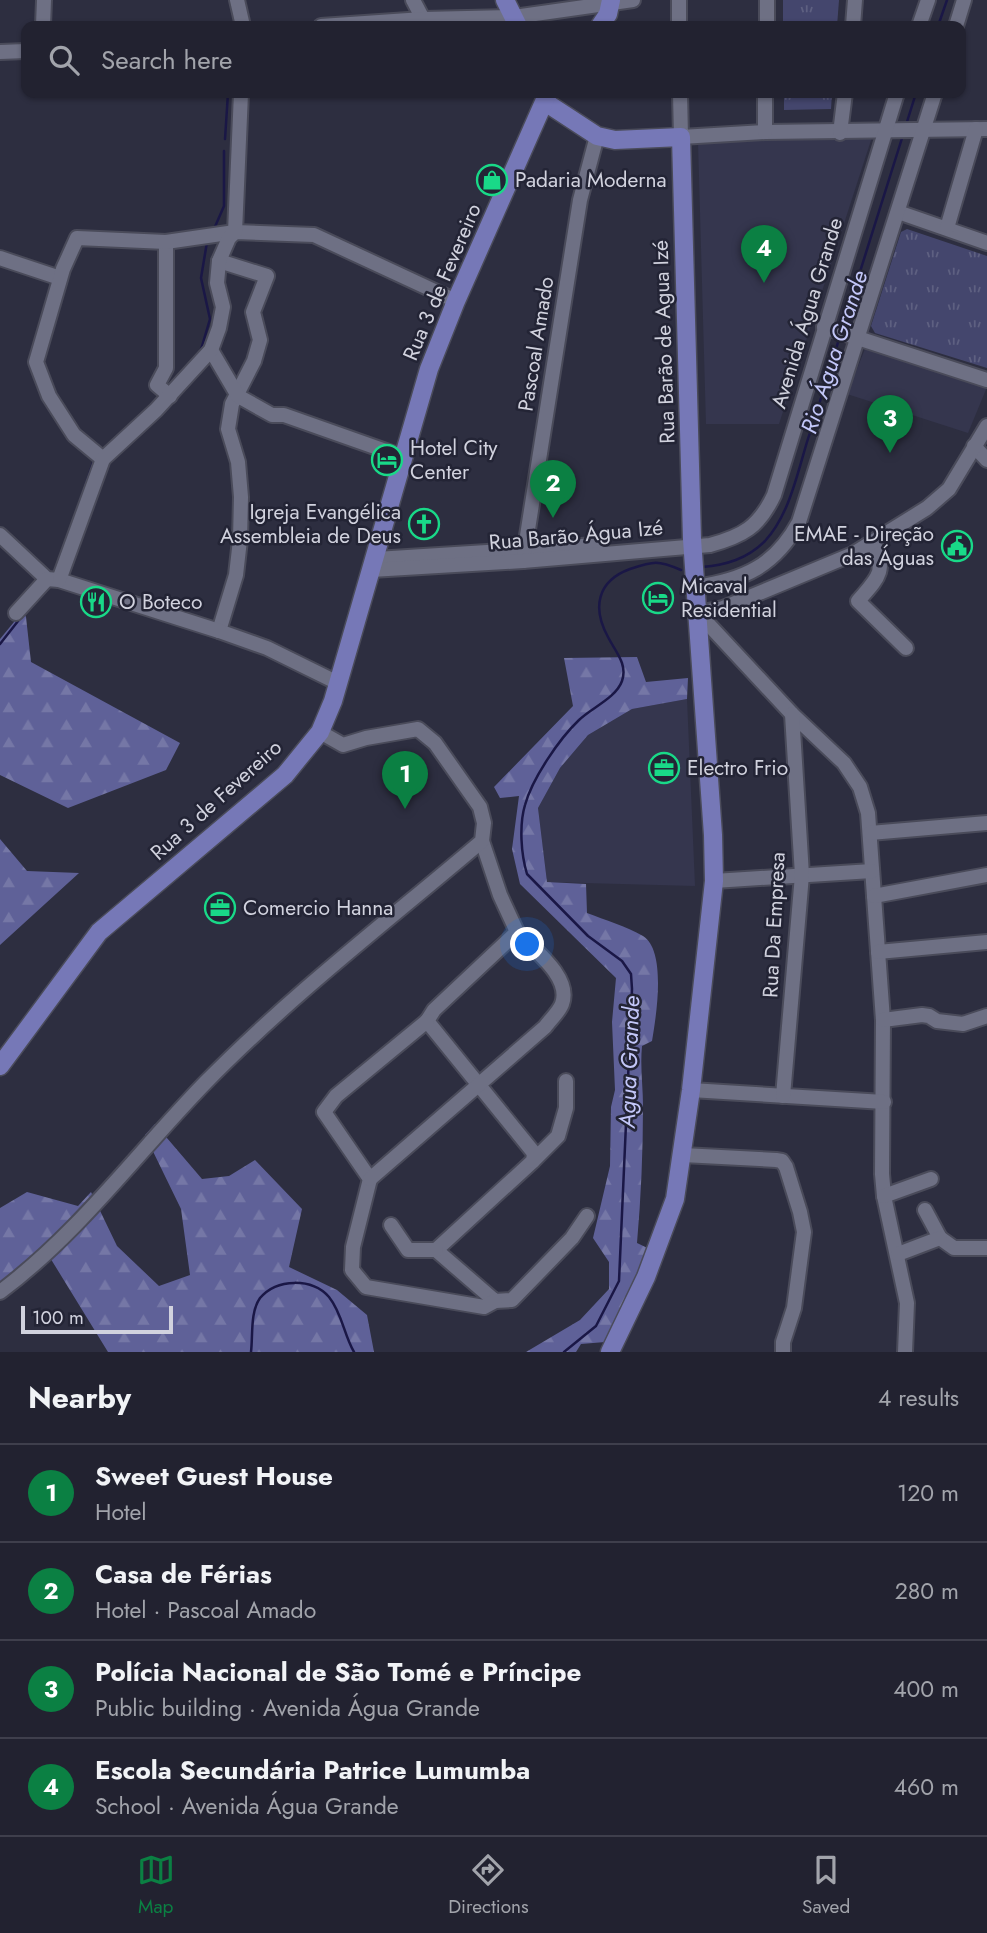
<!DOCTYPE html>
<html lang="en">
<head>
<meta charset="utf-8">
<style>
	body { margin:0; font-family:Jost,sans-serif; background:#2e2f3c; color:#f1f3f6 }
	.scale { position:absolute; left:21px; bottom:18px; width:152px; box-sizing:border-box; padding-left:7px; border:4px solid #d1d2de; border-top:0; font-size:19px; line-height:24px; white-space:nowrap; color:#d1d2de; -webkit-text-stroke:5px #232435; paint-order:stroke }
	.you { position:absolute; left:528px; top:945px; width:24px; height:24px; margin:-18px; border:5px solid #fff; border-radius:50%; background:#1a73e8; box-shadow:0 0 0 10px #1a73e833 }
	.badge { display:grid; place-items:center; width:46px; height:46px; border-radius:50%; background:#0b8043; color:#fff; font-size:23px; font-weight:700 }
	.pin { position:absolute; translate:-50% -58px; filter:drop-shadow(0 2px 4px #0008) }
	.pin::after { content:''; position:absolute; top:37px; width:24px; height:21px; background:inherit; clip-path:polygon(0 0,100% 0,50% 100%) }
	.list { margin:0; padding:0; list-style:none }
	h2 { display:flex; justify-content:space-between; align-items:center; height:91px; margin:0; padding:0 28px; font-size:30px }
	h2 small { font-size:23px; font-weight:400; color:#a2a4ab }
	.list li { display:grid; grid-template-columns:46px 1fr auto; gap:21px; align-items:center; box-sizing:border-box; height:98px; padding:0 28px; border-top:2px solid #3f3f4c }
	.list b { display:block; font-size:26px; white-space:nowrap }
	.list p { margin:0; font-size:23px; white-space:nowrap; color:#a2a4ab }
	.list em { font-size:23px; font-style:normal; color:#a2a4ab }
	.icon { flex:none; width:38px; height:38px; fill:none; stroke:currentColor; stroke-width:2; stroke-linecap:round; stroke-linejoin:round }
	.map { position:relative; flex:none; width:987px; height:1352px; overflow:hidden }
	.search { position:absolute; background:#222230; box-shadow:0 2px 5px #0004; left:21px; right:21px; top:21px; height:77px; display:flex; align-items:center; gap:18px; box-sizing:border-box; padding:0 24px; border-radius:14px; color:#a2a4ab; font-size:26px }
	.sheet { height:483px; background:#222230 }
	nav { display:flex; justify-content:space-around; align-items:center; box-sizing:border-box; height:98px; border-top:2px solid #3f3f4c; background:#222230; font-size:19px; color:#a2a4ab }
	nav a { display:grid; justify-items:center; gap:4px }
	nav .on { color:#0b8043 }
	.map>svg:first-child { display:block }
	.built { fill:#35364e }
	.forest { fill:url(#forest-firs) }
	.park { fill:url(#park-tufts) }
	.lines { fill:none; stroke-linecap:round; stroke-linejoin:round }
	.stream { stroke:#1a1746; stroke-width:2.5 }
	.minor-casing { stroke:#4a4b5a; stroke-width:18 }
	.major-casing { stroke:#4a4b5a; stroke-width:21 }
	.minor { stroke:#6e7084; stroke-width:14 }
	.major { stroke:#7678b7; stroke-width:18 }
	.labels { text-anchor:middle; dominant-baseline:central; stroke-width:5; stroke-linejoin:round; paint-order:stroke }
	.poi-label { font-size:21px; fill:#d1d2de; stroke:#232435; text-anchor:start }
	.street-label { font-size:21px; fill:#d1d2de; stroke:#232435 }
	.water-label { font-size:23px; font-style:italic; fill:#c3c7f9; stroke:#232435 }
</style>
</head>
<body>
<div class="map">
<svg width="987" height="1352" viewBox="0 0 987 1352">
	<defs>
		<pattern id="forest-firs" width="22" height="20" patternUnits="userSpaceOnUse" patternTransform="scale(1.75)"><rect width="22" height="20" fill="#5f6198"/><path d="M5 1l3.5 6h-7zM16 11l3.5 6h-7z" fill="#7577a6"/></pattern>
		<pattern id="park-tufts" width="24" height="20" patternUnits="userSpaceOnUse" patternTransform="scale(1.75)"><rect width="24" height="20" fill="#44466d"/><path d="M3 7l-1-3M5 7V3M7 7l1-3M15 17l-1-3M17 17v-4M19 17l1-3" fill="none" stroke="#5e6081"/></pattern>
	</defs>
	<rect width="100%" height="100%" fill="#2d2e40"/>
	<g class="built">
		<polygon points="872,137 779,424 706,424 698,141"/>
		<polygon points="865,349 987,387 968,433 847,394"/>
		<polygon points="687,699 695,886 547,882 538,808 560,768 588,735 632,709"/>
	</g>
	<g class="forest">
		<polygon points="23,611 26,617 31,662 180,743 166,770 68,808 0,775 0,639"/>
		<path d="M637 657 646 682 688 678 687 699 632 709 588 735 560 768 538 808 547 882 586 884 587 913C605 920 626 926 643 936 667 951 656 1017 652 1041L642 1046C640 1067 643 1086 643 1106 643 1152 641 1197 637 1243L658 1253 605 1342 581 1344 576 1352H526L580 1320 609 1289V1262L593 1238 610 1166 611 1107 615 1090 612 1022 616 978 520 884 512 849 519 796 500 798 494 787 573 706 564 658Z"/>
		<polygon points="0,839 27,871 79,873 0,945"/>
		<polygon points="155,1124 202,1179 229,1176 255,1160 302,1209 289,1267 337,1290 367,1315 374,1352 108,1352 49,1256 0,1297 0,1208 27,1192 78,1206 91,1192 117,1246 159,1286 190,1275 181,1209 145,1135"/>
	</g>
	<g class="park">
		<polygon points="783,0 839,0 837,26 783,26"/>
		<polygon points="784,93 832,93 831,109 784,110"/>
		<polygon points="907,229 987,256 987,368 875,333 871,326 901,232"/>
	</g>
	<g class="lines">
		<g class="stream">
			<polyline points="938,26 947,0"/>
			<polyline points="906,125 916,93"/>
			<polyline points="225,139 228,93"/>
			<polyline points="214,229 224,206 224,151"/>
			<polyline points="842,329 903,135"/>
			<polyline points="200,353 210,319 201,278 207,242"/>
			<polyline points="70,530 94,460"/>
			<path d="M702 567C726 565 747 559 765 541 789 515 797 475 807 442 818 408 829 373 839 339"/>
			<polyline points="0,644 22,616"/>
			<path d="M251 1352C253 1336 250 1312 260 1298 277 1278 312 1278 329 1297 342 1313 344 1335 354 1352"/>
			<path d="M564 1352 596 1326 619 1281 632 989 631 974 622 961 588 936 527 874C521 854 519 825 525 805 532 779 559 739 579 720 591 708 616 698 622 681 628 664 615 651 608 637 592 608 597 581 630 569 654 561 658 560 681 570"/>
		</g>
		<g class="minor-casing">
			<g id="minor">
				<polyline points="237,0 243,26"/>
				<polyline points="413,0 423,19"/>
				<polyline points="679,0 679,26"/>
				<polyline points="43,26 44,0"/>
				<polyline points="321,26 423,19 514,17 633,0"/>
				<polyline points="767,26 767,0"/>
				<polyline points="853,26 855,0"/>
				<polyline points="919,26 928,0"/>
				<polyline points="956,26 964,0"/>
				<polyline points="0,52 26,51"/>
				<polyline points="680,93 681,137 765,132 987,129"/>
				<polyline points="765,132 765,93"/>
				<polyline points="840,133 845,93"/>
				<polyline points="898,212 987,243"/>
				<polyline points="947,228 976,129"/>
				<polyline points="166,242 166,368 157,385 170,396"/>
				<polyline points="0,258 60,278"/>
				<polyline points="219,261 267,276 253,312 260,340 254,361 232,404 228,429 238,462 241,497 240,540 236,575 219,631"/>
				<polyline points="824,327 987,380"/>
				<polyline points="211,350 238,396 272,415 284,415 403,457"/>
				<polyline points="974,446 987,460"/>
				<polyline points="103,459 74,435 49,396 36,362 63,269 77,238 166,242 235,232 314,235 456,301"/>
				<polyline points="0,535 47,579 59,580 219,631 267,648 338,683"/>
				<path d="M873 543C888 571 877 579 858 601L906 648"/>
				<polyline points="376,559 597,545"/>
				<polyline points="523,561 580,200 597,136"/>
				<path d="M371 570 523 561 710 545C743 536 759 527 774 495L897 93"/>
				<polyline points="59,580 103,459 156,410 211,350 219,328 223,307 217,283 219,261 229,238 235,232 241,93"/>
				<path d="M696 587C744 580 775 566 799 522L935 93"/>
				<polyline points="16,613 47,579"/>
				<polyline points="698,613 792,714 844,763 860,787 868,813 883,1020 882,1174 884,1196 907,1303 905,1352"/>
				<polyline points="698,613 723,608 853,554 927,508 949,489 987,426"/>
				<polyline points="870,833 987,823"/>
				<polyline points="482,841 500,895 517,932 434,1010 427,1021 534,1153 533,1161 436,1250 495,1301 512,1300 572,1238 587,1216"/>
				<polyline points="714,881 872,871"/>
				<polyline points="874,896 987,875"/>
				<polyline points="878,952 987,942"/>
				<polyline points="883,1020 922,1015 929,1016 937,1021 963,1024 987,1016"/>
				<polyline points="427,1021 336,1096 324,1112 370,1179 353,1247 352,1270 366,1287 484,1307 495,1301"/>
				<polyline points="691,1090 884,1102"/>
				<polyline points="783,1096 802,875 792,714"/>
				<polyline points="683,1155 776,1160 782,1161 786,1167 800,1212 804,1232 794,1308 783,1342 783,1352"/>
				<polyline points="533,1161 558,1136 566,1108 566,1081"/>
				<path d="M370 1179 545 1027C550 1020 559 1012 562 1004 572 977 533 949 517 932"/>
				<polyline points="884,1196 931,1179"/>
				<polyline points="925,1210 940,1238 954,1248 987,1248"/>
				<polyline points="391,1225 408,1250 436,1250"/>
				<polyline points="898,1254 940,1238"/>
				<path d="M0 1292C79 1233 137 1153 205 1083 290 996 389 920 482 841L484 823 480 807 435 743 418 729 366 738 343 745 320 732"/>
			</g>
		</g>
		<g class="major-casing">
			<g id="major">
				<polyline points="505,0 518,26"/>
				<polyline points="600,26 608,14 611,0"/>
				<polyline points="545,102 597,136 615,140 681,137 692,539 713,835 714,881 691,1090 675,1199 646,1277 610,1352"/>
				<polyline points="0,1066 99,932 285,775 320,732 333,701 429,369 456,301 548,93"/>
			</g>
		</g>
		<use href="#minor" class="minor"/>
		<use href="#major" class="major"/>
	</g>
	<defs>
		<g id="shop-ring" transform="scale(1.575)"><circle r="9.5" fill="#232435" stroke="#19d988" stroke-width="1.5"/><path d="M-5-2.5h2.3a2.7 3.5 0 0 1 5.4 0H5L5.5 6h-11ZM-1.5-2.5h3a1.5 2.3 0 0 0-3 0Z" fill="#19d988"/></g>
		<g id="hotel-ring" transform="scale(1.575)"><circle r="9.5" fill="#232435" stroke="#19d988" stroke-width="1.5"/><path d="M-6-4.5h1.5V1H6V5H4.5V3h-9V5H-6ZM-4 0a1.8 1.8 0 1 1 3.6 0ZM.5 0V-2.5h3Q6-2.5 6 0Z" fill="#19d988"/></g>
		<g id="church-ring" transform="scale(1.575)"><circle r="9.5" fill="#232435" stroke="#19d988" stroke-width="1.5"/><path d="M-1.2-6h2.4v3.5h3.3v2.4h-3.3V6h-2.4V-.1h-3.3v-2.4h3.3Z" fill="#19d988"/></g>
		<g id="civic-ring" transform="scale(1.575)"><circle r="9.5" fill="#232435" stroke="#19d988" stroke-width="1.5"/><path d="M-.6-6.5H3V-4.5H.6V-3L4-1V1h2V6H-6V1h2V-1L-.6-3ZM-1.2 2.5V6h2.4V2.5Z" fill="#19d988"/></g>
		<g id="restaurant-ring" transform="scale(1.575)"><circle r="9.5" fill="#232435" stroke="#19d988" stroke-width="1.5"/><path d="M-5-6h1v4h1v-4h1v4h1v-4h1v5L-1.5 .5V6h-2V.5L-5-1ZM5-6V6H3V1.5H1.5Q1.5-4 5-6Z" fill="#19d988"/></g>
		<g id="office-ring" transform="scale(1.575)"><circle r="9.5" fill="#232435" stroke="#19d988" stroke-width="1.5"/><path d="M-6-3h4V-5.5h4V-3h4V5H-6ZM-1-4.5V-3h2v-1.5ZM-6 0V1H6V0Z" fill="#19d988"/></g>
	</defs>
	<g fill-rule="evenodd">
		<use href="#shop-ring" x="492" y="180"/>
		<use href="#hotel-ring" x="387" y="460"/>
		<use href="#church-ring" x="424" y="524"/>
		<use href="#civic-ring" x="957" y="546"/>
		<use href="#hotel-ring" x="658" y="598"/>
		<use href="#restaurant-ring" x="96" y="602"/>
		<use href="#office-ring" x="664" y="768"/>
		<use href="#office-ring" x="220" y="908"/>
	</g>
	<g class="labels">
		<g class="poi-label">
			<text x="515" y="180">Padaria Moderna</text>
			<text x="410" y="448">Hotel City<tspan x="410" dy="24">Center</tspan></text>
			<text x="401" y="512" text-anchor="end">Igreja Evangélica<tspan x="401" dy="24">Assembleia de Deus</tspan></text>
			<text x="934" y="534" text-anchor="end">EMAE - Direção<tspan x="934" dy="24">das Águas</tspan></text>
			<text x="681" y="586">Micaval<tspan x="681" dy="24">Residential</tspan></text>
			<text x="119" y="602">O Boteco</text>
			<text x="687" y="768">Electro Frio</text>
			<text x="243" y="908">Comercio Hanna</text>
		</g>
		<g class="street-label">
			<text transform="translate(442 282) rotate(-67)">Rua 3 de Fevereiro</text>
			<text transform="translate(807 313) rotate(-73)">Avenida Água Grande</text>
			<text transform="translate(664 342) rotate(-92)">Rua Barão de Agua Izé</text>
			<text transform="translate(536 344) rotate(-81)">Pascoal Amado</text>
			<text transform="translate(576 535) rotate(-5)">Rua Barão Água Izé</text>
			<text transform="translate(216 800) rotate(-42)">Rua 3 de Fevereiro</text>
			<text transform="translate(774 925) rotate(-87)">Rua Da Empresa</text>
		</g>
		<g class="water-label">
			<text transform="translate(834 352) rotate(-72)">Rio Água Grande</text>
			<text transform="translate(629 1062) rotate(-88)">Agua Grande</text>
		</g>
	</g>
</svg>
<div class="scale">100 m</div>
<div class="you"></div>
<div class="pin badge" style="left:405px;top:809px">1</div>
<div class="pin badge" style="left:553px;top:518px">2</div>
<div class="pin badge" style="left:890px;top:453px">3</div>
<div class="pin badge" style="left:764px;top:283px">4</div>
<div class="search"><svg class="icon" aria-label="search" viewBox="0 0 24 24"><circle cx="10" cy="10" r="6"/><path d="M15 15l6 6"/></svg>Search here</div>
</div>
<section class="sheet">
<h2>Nearby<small>4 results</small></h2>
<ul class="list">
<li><span class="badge">1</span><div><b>Sweet Guest House</b><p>Hotel</p></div><em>120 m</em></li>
<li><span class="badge">2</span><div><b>Casa de Férias</b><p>Hotel · Pascoal Amado</p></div><em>280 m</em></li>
<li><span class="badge">3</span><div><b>Polícia Nacional de São Tomé e Príncipe</b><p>Public building · Avenida Água Grande</p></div><em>400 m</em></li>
<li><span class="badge">4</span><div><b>Escola Secundária Patrice Lumumba</b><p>School · Avenida Água Grande</p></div><em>460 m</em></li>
</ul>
</section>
<nav>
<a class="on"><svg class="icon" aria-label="map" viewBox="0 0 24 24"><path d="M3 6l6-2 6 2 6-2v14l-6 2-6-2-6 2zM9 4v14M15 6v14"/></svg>Map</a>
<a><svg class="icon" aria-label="directions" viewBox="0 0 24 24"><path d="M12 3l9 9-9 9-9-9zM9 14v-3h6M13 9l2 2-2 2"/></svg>Directions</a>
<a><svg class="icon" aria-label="saved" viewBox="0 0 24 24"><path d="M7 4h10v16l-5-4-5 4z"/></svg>Saved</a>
</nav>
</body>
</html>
